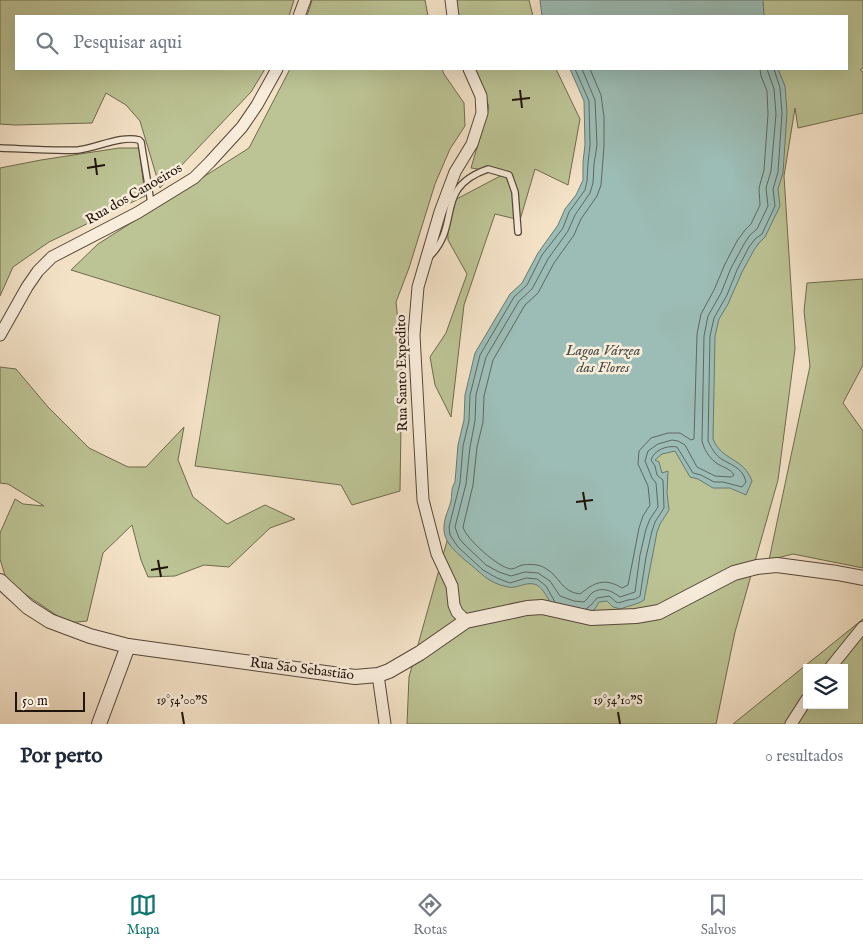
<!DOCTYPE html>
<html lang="pt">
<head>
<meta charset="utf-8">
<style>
	body { margin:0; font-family:"IM FELL English",serif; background:#f2f2f3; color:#1f2937 }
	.controls { position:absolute; right:15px; bottom:15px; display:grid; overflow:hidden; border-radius:0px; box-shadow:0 5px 20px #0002 }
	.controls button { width:45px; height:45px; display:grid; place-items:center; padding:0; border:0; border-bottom:1px solid #e0e1e3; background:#fff; color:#1f2937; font:25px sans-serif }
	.scale { position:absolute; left:15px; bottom:12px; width:70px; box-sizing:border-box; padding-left:5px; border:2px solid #201309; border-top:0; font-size:14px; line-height:18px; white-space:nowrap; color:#201309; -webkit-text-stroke:4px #f8ecdb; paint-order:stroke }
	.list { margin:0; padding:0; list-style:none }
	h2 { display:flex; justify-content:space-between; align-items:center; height:65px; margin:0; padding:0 20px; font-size:21px }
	h2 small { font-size:16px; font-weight:400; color:#747a83 }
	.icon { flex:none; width:28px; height:28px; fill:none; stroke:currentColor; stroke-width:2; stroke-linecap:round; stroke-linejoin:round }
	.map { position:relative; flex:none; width:863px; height:724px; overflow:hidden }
	.search { position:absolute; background:#fff; box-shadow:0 5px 20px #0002; left:15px; right:15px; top:15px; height:55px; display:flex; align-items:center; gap:12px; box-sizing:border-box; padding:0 18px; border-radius:0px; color:#747a83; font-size:19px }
	.sheet { height:155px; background:#fff }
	nav { display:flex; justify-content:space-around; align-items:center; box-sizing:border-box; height:70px; border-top:1px solid #e0e1e3; background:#fff; font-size:14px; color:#747a83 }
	nav a { display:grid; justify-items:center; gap:2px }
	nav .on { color:#0f766e }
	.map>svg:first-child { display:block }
	.green { fill:#bcc394; stroke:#6e6b4e; fill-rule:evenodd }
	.water { fill:#9cbdb6; stroke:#6a7971 }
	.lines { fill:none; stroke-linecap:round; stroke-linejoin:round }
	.shore { stroke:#5e6860; stroke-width:1 }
	.service-casing { stroke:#554738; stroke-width:8 }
	.minor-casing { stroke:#554738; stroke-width:13 }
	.tertiary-casing { stroke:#554738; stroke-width:16 }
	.service { stroke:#f8ecdb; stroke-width:5.5 }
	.minor { stroke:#f8ecdb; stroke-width:11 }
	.tertiary { stroke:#f8ecdb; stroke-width:14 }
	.ticks { fill:none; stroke:#201309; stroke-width:2 }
	.labels { text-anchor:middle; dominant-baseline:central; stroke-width:5; stroke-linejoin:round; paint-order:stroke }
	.street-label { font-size:14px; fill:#201309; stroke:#f8ecdb }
	.water-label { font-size:15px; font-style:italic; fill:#4b4e46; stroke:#f8ecdb }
	.ticks-label { font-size:12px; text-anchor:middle; fill:#201309; stroke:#f8ecdb; stroke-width:5; stroke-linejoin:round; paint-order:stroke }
</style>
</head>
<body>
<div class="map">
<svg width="863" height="724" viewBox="0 0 863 724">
	<rect width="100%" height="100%" fill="#f4e2c7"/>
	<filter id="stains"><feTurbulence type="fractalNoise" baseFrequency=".004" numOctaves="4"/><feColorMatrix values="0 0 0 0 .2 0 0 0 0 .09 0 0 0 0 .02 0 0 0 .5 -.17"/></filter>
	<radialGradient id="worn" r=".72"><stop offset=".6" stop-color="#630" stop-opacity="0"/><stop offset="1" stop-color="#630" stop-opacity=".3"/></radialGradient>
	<g class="green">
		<polygon points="0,0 294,0 289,16 16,16 16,69 265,69 251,92 160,188 140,121 126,105 106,93 92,123 15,125 0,124"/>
		<polygon points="312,0 425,0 428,16 307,16"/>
		<polygon points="451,0 529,0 533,16 457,16"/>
		<polygon points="595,0 863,0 863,68 860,70 863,72 863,113 798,128 795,108 784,176 795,349 778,480 735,632 716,724 407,724 409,677 461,491 576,229 607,69 847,69 847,16 598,16"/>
		<polygon points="290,69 442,69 444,74 464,103 465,126 450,149 435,184 409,268 396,302 402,357 400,491 352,505 341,485 195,466 220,316 71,270 98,244 249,148"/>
		<polygon points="475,69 556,69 580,119 568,185 535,169 520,220 495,214 464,305 451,417 435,385 430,357 446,333 467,274 448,240 447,204 506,173 471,168 489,107"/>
		<polygon points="119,148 139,148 145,196 49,242 13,267 0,296 0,168 41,160"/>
		<polygon points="863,279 863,365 843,403 863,431 863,568 793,554 769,560 810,366 804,311 807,283"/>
		<polygon points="0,367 16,369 48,407 89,448 128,467 146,467 184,427 178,460 193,497 227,524 265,505 295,519 270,528 229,567 204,565 175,576 148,577 141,560 132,525 103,553 87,621 68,623 7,582 0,559 0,533 15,499 23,504 44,506 8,484 0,483"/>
		<path d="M863 619V724H733ZM807 668H844V705H807Z"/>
	</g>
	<g class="water">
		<polygon points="540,0 763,0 764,16 542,16"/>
		<path d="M570 69H778L785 86 787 112 783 173 778 189 780 206 765 237 759 243 754 250 742 272 728 304 719 319 715 336 713 439C722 461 743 457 752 481L746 495 730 488H713L698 479 690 477 675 451 662 454 655 460 659 462 662 473 668 471 667 493 669 510 660 524 657 532 644 600C637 605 629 605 621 609L613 607 607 601 599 602 595 609 587 614 551 603C546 596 542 586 534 584 524 582 517 589 508 587 487 583 481 572 466 561 456 552 443 542 444 527 444 518 449 509 451 501 452 495 451 488 455 482L458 445 464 420 465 395 475 353 510 294 522 283 538 253 558 225 565 209 576 195 583 180V162L585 145 584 101Z"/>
	</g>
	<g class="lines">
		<g class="shore">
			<path d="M582 69 595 100 597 145 594 164 593 183 590 193 575 215 568 231 548 259 532 289 519 301 486 357 476 395 475 421 470 447 466 484 455 527 459 538 463 543 486 565 499 572 511 576 525 572 538 573 550 581 560 596 574 601 584 602C587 600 589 595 592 593 602 586 612 591 620 597L635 592 640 555 646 529 650 519 658 507 656 483 652 478 645 461 648 451 658 444 672 440 678 441 685 445 697 467 715 476 731 477 734 475C730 468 721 467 715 462 708 456 704 449 702 441L704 336 708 316 721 293 731 268 744 244 750 235 757 229 768 206 766 188 771 171 776 114 774 89 767 69"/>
			<path d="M590 69 601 95 604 117V146L601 185 597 196 581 219 574 235 554 263 538 293 525 305 493 360 484 396 483 422 477 447 473 485 463 527C466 539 499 568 511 569 515 569 518 566 522 565 529 564 539 564 545 568 560 576 561 592 580 594 594 583 604 577 622 588L628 585 639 528 643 516 650 505 648 486 638 464 639 451 651 438 668 433H680L691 440 694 439 697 334 701 314 714 290 725 264 737 241 745 230 751 224 760 205 759 188 764 170 768 114 767 91 761 76 760 69"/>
			<polyline points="555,602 546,586 537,579 526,578 510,583 497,578 483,570 458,547 450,535 449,527 460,483 463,446 469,421 470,395 480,355 514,297 527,285 542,255 563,228 569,212 585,190 587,181 588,163 590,145 589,101 575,69"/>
			<path d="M586 609 591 605 597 598 609 596C619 604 615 604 628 600 633 599 635 600 640 596L646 557 652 531 655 522 664 508 663 480 657 475 655 466 651 460C654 450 667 445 677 447L693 473 701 475 714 482H723L742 487 746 482C743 467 730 465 720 458 714 453 711 447 708 441L710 336 714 318 727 295 737 270 749 247 755 239 762 234 775 206 773 189 778 172 782 113 780 88 774 69"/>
		</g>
		<g class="service-casing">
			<g id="service">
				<path d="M0 148C26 149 52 151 78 150 96 148 122 135 139 140L141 142 151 203"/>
				<path d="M430 256C462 224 433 188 488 169L509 175 515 192 518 232"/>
			</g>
		</g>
		<g class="minor-casing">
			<g id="minor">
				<polyline points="451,0 453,16"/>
				<polyline points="299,16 305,0"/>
				<polyline points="0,335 27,287 38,271 52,257 137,213 194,178 210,162 242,127 257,105 277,69"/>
				<polyline points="466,621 457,612 454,605 452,586 437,554 423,500 414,335 418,287 440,212 455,172 472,144 482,113 481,96 469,69"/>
				<polyline points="830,668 863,627"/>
				<polyline points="378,675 385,724"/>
				<polyline points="791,724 807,699"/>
			</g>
		</g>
		<g class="tertiary-casing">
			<g id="tertiary">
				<polyline points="0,581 28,607 50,621 90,636 128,646 355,677 378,675 389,671 420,653 466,621 527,608 542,607 591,618 636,616 659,612 734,573 757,567 777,565 837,573 863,578"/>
				<polyline points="99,724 128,646"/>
			</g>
		</g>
		<use href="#service" class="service"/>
		<use href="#minor" class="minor"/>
		<use href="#tertiary" class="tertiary"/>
	</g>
	<path class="ticks" d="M520 90 522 108M512 100 530 98M95 158 97 175M87 168 105 165M583 492 586 510M576 502 593 500M158 560 161 577M151 570 168 567M182 712 184 724M618 712 620 724"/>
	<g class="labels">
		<g class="street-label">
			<text transform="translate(134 194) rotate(-30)">Rua dos Canoeiros</text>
			<text transform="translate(402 373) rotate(-91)">Rua Santo Expedito</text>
			<text transform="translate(302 669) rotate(7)">Rua São Sebastião</text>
		</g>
		<g class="water-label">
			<text x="603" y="350">Lagoa Várzea<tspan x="603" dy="17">das Flores</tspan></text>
		</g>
	</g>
	<g class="ticks-label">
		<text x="182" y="704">19°54'00"S</text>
		<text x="618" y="704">19°54'10"S</text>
	</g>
	<rect width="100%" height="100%" filter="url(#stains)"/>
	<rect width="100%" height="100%" fill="url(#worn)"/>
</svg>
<div class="controls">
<button><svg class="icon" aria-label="layers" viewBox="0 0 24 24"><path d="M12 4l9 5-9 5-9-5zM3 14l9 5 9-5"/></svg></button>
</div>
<div class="scale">50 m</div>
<div class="search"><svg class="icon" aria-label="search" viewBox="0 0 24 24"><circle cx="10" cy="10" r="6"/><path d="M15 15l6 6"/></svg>Pesquisar aqui</div>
</div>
<section class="sheet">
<h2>Por perto<small>0 resultados</small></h2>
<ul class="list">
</ul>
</section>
<nav>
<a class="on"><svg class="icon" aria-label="map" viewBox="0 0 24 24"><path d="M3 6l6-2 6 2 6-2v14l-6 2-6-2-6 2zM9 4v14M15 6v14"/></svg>Mapa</a>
<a><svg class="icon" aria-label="directions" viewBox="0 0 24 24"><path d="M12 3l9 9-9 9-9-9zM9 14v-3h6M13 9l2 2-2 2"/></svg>Rotas</a>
<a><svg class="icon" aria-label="saved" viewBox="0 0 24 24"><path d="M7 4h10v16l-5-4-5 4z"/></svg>Salvos</a>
</nav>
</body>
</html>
